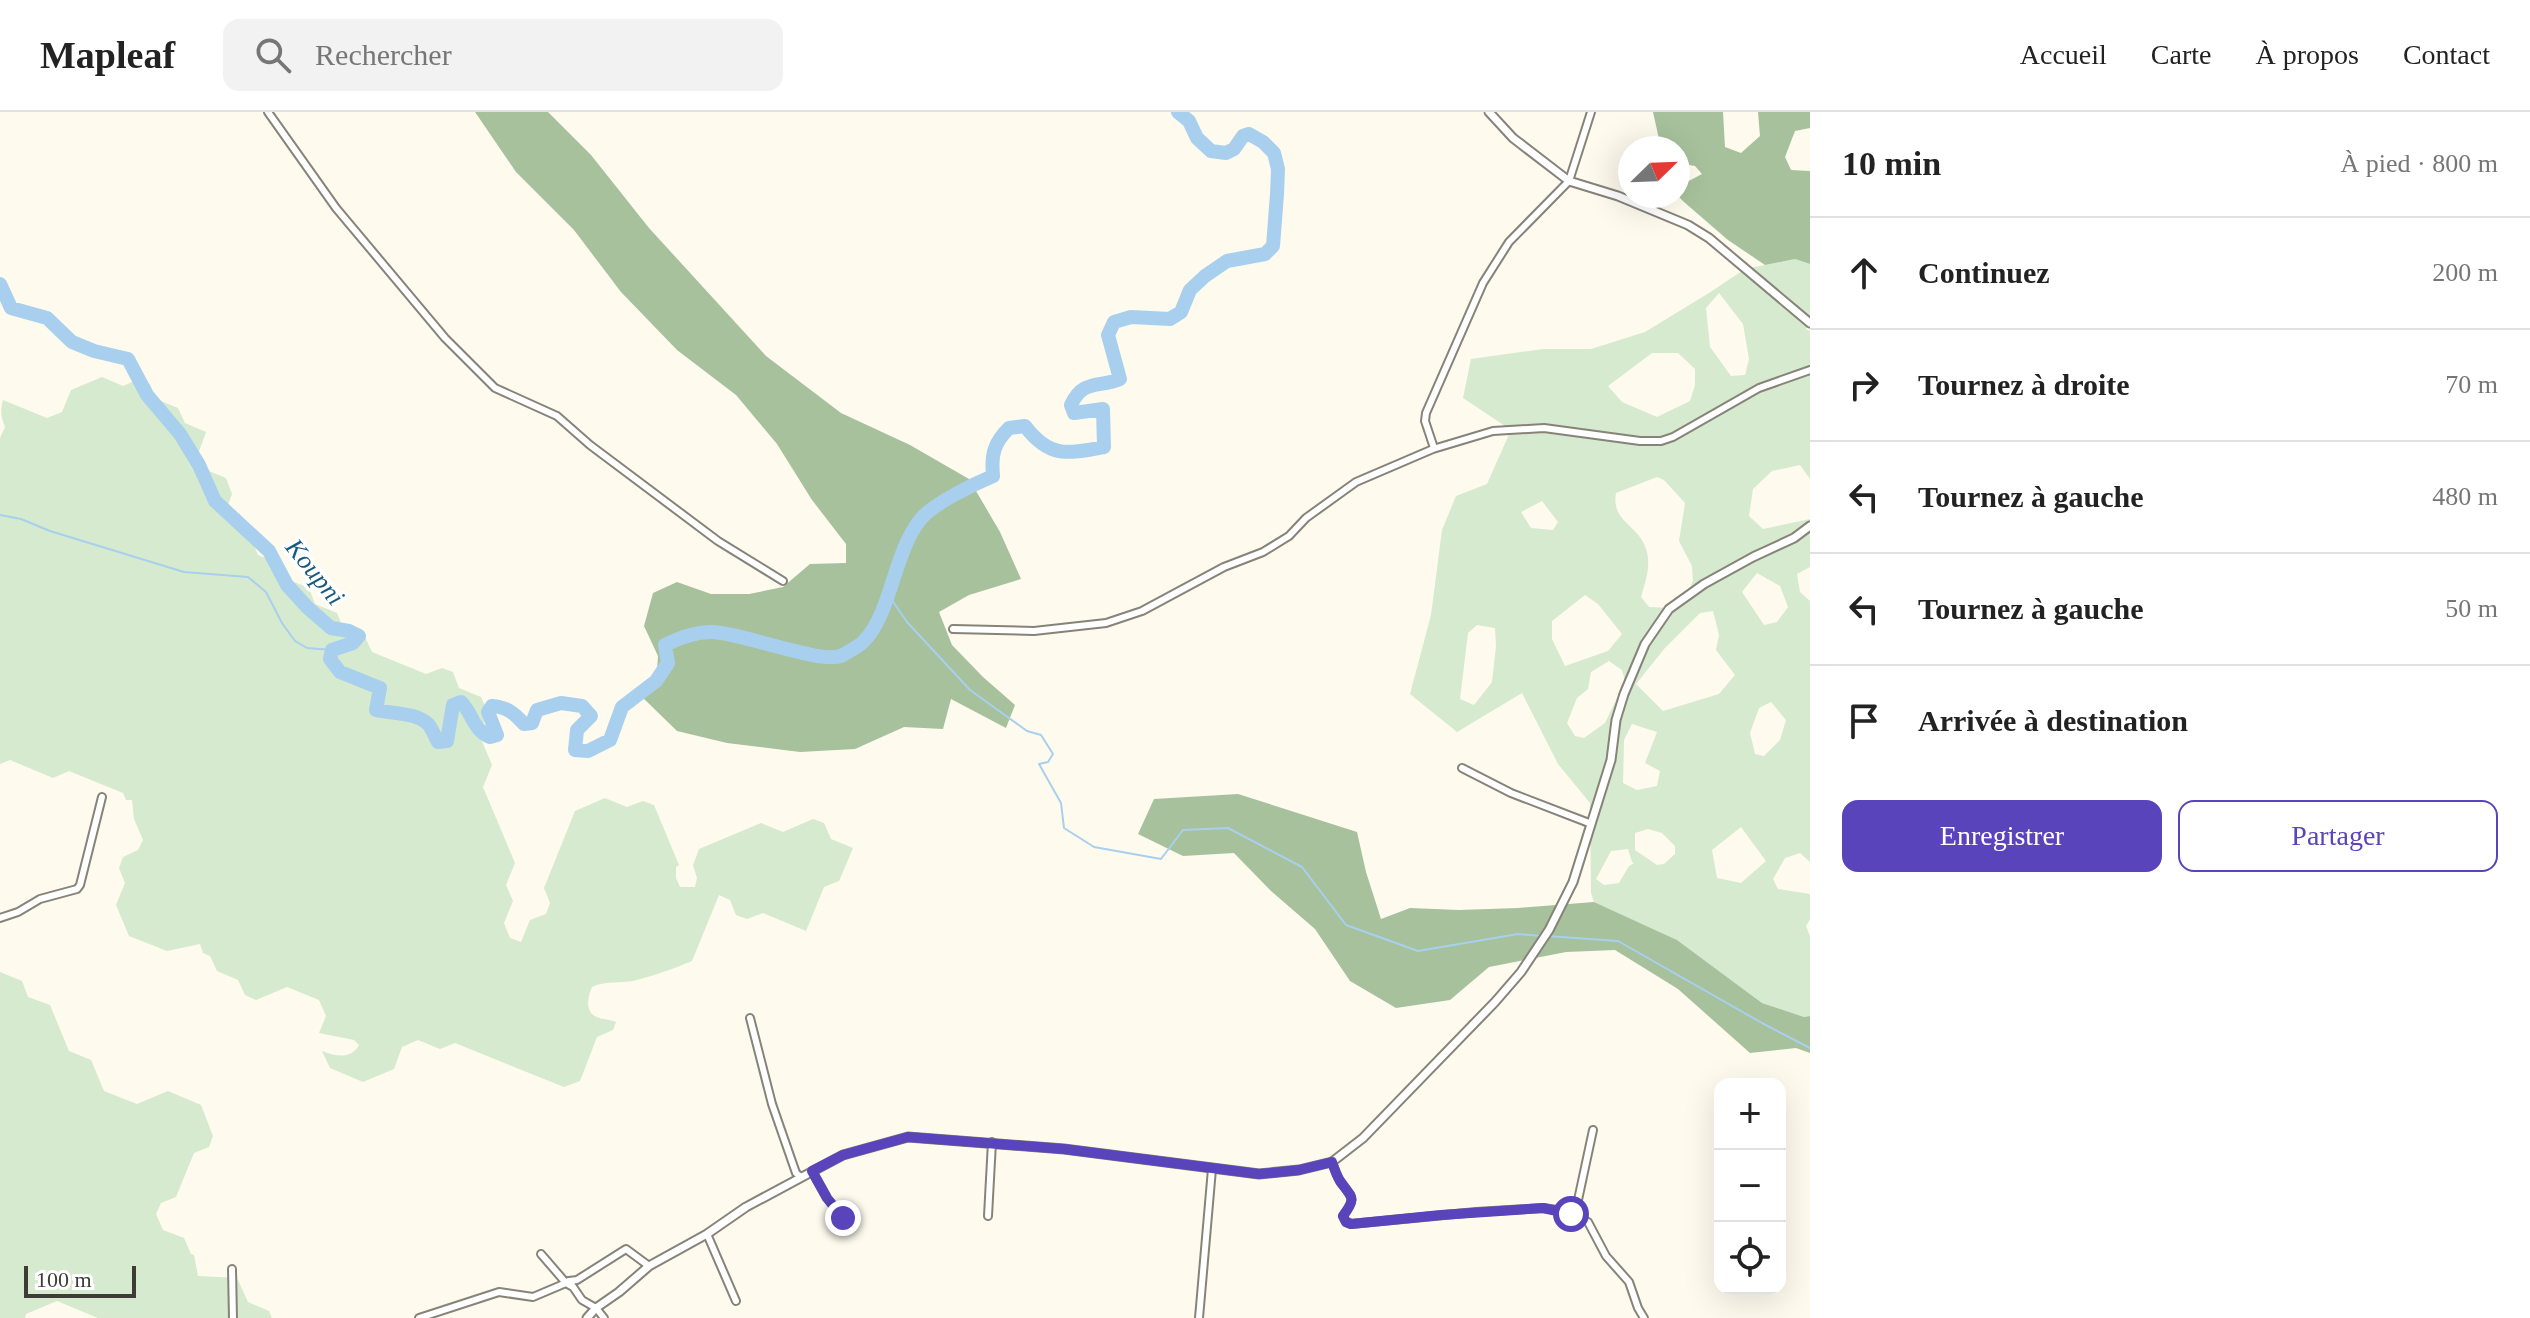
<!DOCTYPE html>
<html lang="fr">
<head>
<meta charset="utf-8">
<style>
	body { margin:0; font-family:Georgia,serif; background:#f2f2f2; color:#222 }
	.controls { position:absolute; right:24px; bottom:24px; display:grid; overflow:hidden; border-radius:16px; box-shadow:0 8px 32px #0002 }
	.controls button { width:72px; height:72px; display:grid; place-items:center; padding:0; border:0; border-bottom:2px solid #e0e0e0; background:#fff; color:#222; font:40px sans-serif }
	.compass { position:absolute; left:1618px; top:24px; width:72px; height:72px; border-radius:50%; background:#fff; box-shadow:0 8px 32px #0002; rotate:67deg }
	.scale { position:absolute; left:24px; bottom:20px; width:112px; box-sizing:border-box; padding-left:8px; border:4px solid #3e3c37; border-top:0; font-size:22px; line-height:28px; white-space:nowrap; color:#3e3c37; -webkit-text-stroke:6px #fff; paint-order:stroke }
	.stop { position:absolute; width:24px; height:24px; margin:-18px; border:6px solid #5a44bc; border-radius:50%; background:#fff }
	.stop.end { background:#5a44bc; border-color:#fff; box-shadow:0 2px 8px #0008 }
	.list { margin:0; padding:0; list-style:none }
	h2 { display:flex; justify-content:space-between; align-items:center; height:104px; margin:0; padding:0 32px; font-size:34px }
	h2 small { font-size:26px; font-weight:400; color:#767676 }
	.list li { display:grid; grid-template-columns:52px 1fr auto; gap:24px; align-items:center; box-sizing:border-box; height:112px; padding:0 32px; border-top:2px solid #e0e0e0 }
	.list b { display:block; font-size:30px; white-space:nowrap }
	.list em { font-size:26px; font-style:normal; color:#767676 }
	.actions { display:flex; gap:16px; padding:24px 32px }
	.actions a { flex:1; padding:18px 0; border:2px solid #5a44bc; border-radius:16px; text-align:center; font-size:28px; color:#5a44bc }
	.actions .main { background:#5a44bc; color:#fff }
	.icon { flex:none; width:44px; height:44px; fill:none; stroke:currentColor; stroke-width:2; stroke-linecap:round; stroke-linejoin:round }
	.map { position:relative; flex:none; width:1810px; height:1206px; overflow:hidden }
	header { display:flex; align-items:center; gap:48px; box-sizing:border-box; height:112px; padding:0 40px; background:#fff; border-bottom:2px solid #e0e0e0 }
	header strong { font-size:38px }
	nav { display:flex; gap:44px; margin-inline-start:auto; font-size:28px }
	.search { width:560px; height:72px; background:#f2f2f2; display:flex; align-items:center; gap:20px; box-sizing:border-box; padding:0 28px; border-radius:16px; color:#767676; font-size:30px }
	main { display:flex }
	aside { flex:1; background:#fff }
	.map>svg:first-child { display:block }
	.green { fill:#d5eace; fill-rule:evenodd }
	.forest { fill:#a6c19c }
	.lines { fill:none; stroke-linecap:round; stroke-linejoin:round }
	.stream { stroke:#a8d0ee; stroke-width:2 }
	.river { stroke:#a8d0ee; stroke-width:14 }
	.minor-casing { stroke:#878378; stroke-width:10 }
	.tertiary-casing { stroke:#878378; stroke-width:11 }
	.minor { stroke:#fff; stroke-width:6 }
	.tertiary { stroke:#fff; stroke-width:7 }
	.route { stroke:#5a44bc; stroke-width:10 }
	.labels { text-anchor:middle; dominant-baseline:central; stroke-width:7; stroke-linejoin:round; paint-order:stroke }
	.water-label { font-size:26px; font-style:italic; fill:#17597f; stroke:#fff }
</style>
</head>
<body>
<header>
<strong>Mapleaf</strong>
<div class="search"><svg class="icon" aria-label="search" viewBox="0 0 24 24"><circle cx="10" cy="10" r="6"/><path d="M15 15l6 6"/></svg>Rechercher</div>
<nav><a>Accueil</a><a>Carte</a><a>À propos</a><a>Contact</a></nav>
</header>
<main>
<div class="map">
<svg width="1810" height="1206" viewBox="0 0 1810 1206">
	<rect width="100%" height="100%" fill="#fefaee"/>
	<g class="green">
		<path d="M1795 147 1810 152V207L1806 217 1810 219V367L1800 353 1772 359 1753 377 1749 404 1763 417 1810 407V455L1797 462 1800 480 1810 489V750L1800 741 1785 746 1773 767 1778 777 1810 782V807L1806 814 1810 824V904L1804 905 1762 891 1677 828 1594 790 1591 781 1590 691 1558 652 1522 581 1457 620 1410 582 1431 503 1442 418 1456 384 1487 372 1511 318 1463 286 1471 247 1543 237H1591L1645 220 1709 181 1745 157ZM1719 181 1743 212 1749 247 1745 263 1731 264 1710 235 1706 196ZM1652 241H1678L1695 257V273L1690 289 1657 305 1622 290 1608 274ZM1657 365 1664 368 1685 391 1679 429 1692 454 1693 469 1686 483 1669 496 1649 495 1641 485C1646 468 1652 451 1645 434 1637 413 1611 409 1616 381ZM1542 389 1558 410 1553 418 1531 416 1521 400ZM1757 461 1780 474 1788 495 1777 510 1764 513 1742 480ZM1585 483 1598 492 1622 522 1608 539 1565 554 1552 527V509ZM1713 499 1719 523 1716 538 1735 563 1719 582 1663 599 1636 572 1664 537 1700 501ZM1477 513 1495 516 1496 534 1492 570 1474 593 1460 587 1468 521ZM1609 549 1622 558 1625 569 1605 611 1584 626 1575 624 1567 611 1577 586 1588 577 1591 560ZM1771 590 1786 608 1780 628 1764 644 1755 642 1750 621 1759 596ZM1632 612 1657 620 1645 651 1660 659 1657 674 1637 678 1623 671 1624 628ZM1741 715 1766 749 1741 771 1717 766 1712 738ZM1648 717 1662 721 1675 734V742L1664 752 1657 753 1635 738V721ZM1628 737 1632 750 1634 751 1629 754 1619 771 1604 773 1596 767 1611 739Z"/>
		<path d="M102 265 123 274 139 267 150 272 156 287 178 296 185 311 206 320 198 342 204 357 226 366 232 382 224 404 245 412 258 443 280 452 287 467 309 476 315 492 337 501 343 516 365 525 372 540 426 562 442 556 453 560 459 576 481 585 488 600 479 622 492 653 483 675 515 751 506 773 513 789 504 811 510 826 521 830 530 808 546 802 550 791 544 776 575 699 605 686 627 695 643 689 654 693 679 753 676 755V766L680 775H695L697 766 693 753 699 737 761 711 783 720 813 707 824 711 831 727 853 736 839 769 824 775 806 819 763 801 747 807 736 803 730 788 719 783 692 849C676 856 655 863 637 868 622 872 606 868 592 875 588 884 584 900 597 905 603 908 610 907 616 910L613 918 597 925 580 969 564 975 455 931 440 937 418 928 402 935 394 957 363 970 330 956 322 939C335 944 351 948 359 933L354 928 319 921 326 904 319 888 287 875 256 888 245 883 238 868 217 859 210 844 203 841 200 832 167 839 129 824 116 793 125 771 119 756 123 745 138 738 143 728 134 707 132 688H126L123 681 69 659 53 666 10 648 0 652V326L5 315C1 305 0 299 3 288L47 306 62 300 71 278Z"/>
		<polygon points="0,860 22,869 28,885 50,893 69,939 91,948 104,979 137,992 168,979 201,993 213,1024 209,1035 194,1041 176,1085 161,1091 156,1102 163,1118 184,1126 191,1142 194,1143 198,1164 237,1166 248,1190 269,1199 272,1206 98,1206 57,1189 26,1202 25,1206 0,1206"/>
	</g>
	<g class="forest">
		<polygon points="475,0 548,0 591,43 649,116 766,244 841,301 910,333 969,367 1000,420 1021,467 969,483 939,500 952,533 983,565 1015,593 1006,616 951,587 943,617 904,615 855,637 800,640 727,631 677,619 638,581 656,572 658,544 644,514 653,481 677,470 711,482 749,482 783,475 810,452 846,451 846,432 812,388 777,332 736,283 677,238 621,180 574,118 516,60"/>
		<polygon points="1653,0 1723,0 1725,35 1741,41 1760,24 1758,0 1810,0 1810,16 1795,19 1785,45 1791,58 1810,59 1810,152 1795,147 1765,153 1728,128 1684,90 1678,84 1678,60 1683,72 1702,62 1695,54 1683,52 1678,60 1678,36 1661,36"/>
		<polygon points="1238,682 1357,720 1366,760 1381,807 1410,796 1459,798 1518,796 1594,790 1677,828 1762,891 1804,905 1810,904 1810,941 1796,936 1750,941 1678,877 1615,838 1566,840 1489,855 1450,888 1396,896 1350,869 1315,817 1271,779 1234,741 1183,744 1138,722 1154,687"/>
	</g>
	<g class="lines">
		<g class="stream">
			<polyline points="0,403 21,407 50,419 184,460 248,465 266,480 282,511 295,529 307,536 332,538"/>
			<polyline points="887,481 907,510 970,578 1027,619 1041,623 1053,642 1048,650 1039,652 1061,691 1064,716 1094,735 1161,747 1183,718 1228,716 1302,755 1346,813 1418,839 1518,822 1541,824"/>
			<polyline points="1547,824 1618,829 1762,911 1810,936"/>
		</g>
		<path class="river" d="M0 172 11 196 47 206 72 230 94 239 128 247 147 283 180 322 199 353 215 389 269 439 287 473 307 495 331 516 349 519 359 524 353 531 332 538 330 547 340 560 380 576 376 598C392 602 415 600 428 612 432 616 435 625 438 630L447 629 453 593 461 590C473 602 473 618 490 625L497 623 488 600 492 594C507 595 514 601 524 612L532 611 537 598 561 591 582 594 591 604 577 618 575 638 588 639 610 628 622 595 656 569 668 551 665 533C679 526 695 520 711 520 741 520 823 554 843 543 849 539 858 535 863 530 892 501 893 442 920 408 932 392 974 372 993 364 991 342 994 331 1009 316L1025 314C1049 346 1067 342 1104 335L1103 297 1074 301 1071 293C1083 267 1098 276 1120 267L1108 223 1114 210 1131 205 1170 207 1181 200 1190 178 1205 164 1227 149 1265 142 1273 134 1277 82 1278 57 1274 41 1263 30 1249 22 1243 24 1234 37 1226 41 1211 39 1197 26 1189 9 1178 0"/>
		<g class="minor-casing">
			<g id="minor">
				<polyline points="268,0 336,96 445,226 495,276 557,304 590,333 718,429 783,469"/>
				<polyline points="1434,336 1425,309 1426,301 1483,171 1509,130 1569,69 1591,0"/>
				<polyline points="953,517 1034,519 1106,511 1142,499 1224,455 1263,440 1289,424 1306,406 1356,370 1433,337 1493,319 1544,316 1640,329 1661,329 1673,325 1759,276 1810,258"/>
				<polyline points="1462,656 1511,681 1589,711"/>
				<polyline points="0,806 18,800 40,787 77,777 80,773 102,685"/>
				<polyline points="750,906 772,992 796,1061 801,1065"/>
				<path d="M1332 1050C1334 1056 1337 1064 1340 1069 1352 1086 1357 1085 1343 1104L1346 1110 1351 1112 1476 1100 1543 1096 1564 1099 1588 1110 1606 1144 1629 1170 1638 1196 1644 1206"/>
				<polyline points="812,1059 827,1086 843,1106"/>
				<polyline points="1571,1102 1578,1088 1593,1018"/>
				<polyline points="988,1104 992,1030"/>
				<polyline points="707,1122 736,1189"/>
				<polyline points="541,1142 566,1171 571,1174 569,1169 582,1188 596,1196 604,1206"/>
				<polyline points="232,1157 233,1206"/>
				<polyline points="569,1169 577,1168 626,1137 649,1154"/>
				<polyline points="419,1206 499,1180 533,1185 566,1171"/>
				<polyline points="1199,1206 1212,1057"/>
			</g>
		</g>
		<g class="tertiary-casing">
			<g id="tertiary">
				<polyline points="1489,0 1513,26 1569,69 1618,84 1688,113 1709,126 1810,211"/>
				<polyline points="587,1206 596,1196 619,1180 649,1154 707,1122 746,1095 843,1043 908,1025 1064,1037 1259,1062 1299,1058 1332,1050 1363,1026 1495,890 1521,860 1549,818 1573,770 1611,648 1616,608 1624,582 1645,532 1669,497 1704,472 1753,445 1794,426 1810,414"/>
			</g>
		</g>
		<use href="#minor" class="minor"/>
		<use href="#tertiary" class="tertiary"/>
	</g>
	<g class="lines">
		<path class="route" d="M843 1106 827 1086 812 1059 843 1043 908 1025 1064 1037 1259 1062 1299 1058 1332 1050C1334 1056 1337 1064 1340 1069 1352 1086 1357 1085 1343 1104L1346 1110 1351 1112 1441 1103 1543 1096 1571 1102"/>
	</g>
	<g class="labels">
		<g class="water-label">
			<text transform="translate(315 460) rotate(51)">Koupni</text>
		</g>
	</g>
</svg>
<div class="controls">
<button>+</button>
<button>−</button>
<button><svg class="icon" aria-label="locate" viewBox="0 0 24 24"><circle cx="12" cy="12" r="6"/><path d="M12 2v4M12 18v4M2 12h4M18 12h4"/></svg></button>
</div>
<svg class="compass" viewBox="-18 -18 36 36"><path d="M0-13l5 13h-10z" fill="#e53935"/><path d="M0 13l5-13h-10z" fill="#767676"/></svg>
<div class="scale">100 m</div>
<div class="stop" style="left:1571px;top:1102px"></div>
<div class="stop end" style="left:843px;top:1106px"></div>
</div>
<aside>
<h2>10 min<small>À pied · 800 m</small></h2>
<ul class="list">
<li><svg class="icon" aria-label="ahead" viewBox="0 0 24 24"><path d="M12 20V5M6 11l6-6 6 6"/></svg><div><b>Continuez</b></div><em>200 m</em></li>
<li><svg class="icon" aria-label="right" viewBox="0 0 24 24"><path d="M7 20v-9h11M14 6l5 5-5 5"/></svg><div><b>Tournez à droite</b></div><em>70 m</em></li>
<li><svg class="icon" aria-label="left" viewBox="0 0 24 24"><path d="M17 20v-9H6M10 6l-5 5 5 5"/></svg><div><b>Tournez à gauche</b></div><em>480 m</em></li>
<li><svg class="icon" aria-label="left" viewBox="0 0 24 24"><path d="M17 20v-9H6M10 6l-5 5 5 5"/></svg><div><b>Tournez à gauche</b></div><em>50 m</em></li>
<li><svg class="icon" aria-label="arrive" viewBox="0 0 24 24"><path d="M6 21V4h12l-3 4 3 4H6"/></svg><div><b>Arrivée à destination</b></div></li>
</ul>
<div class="actions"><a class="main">Enregistrer</a><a>Partager</a></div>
</aside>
</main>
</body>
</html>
